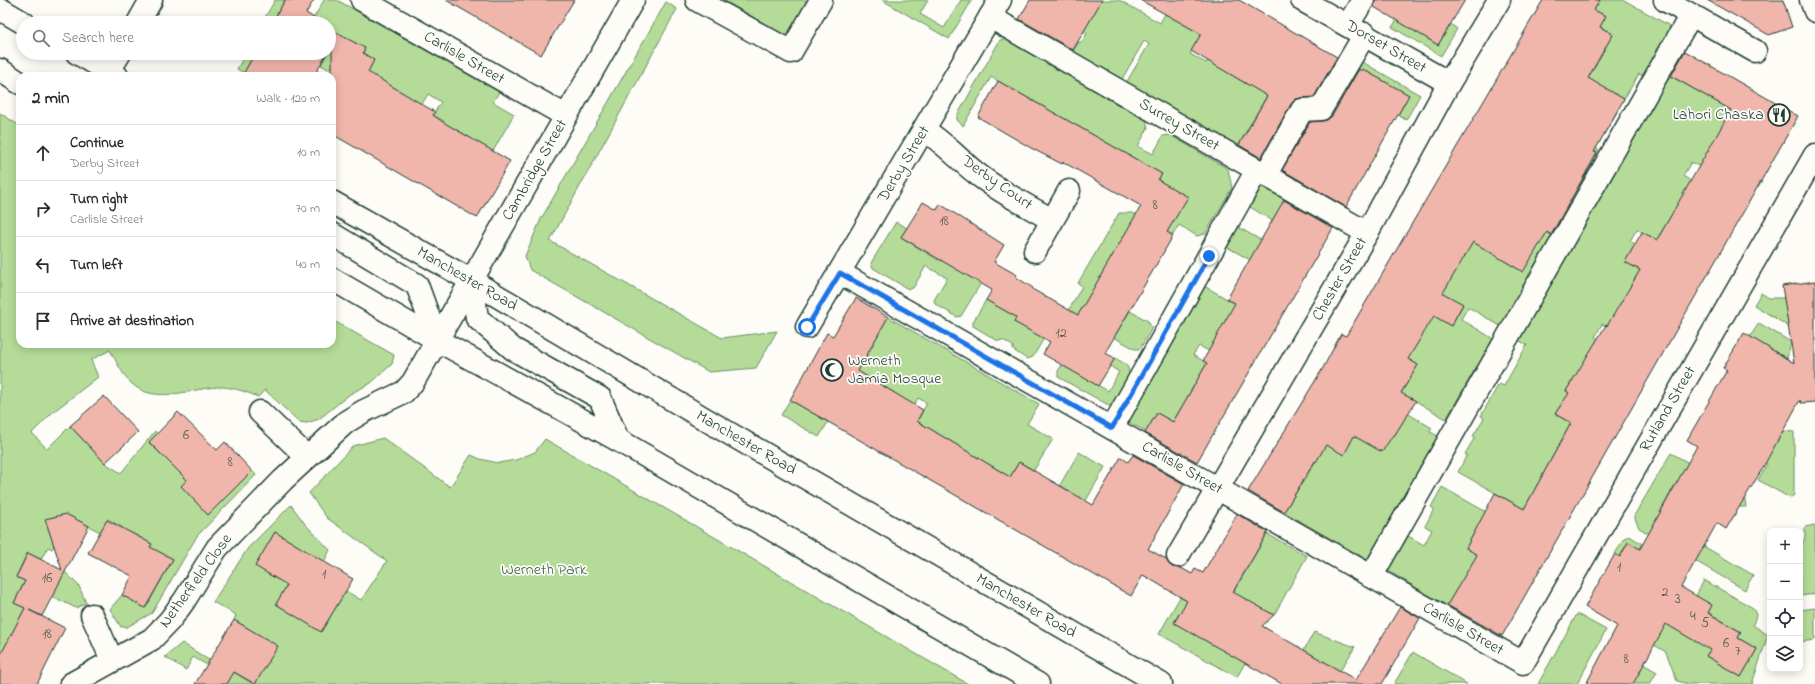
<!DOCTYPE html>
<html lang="en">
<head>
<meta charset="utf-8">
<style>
	body { margin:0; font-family:"Indie Flower",sans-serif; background:#f2f2f3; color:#2b2b33 }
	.controls { position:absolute; right:12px; bottom:12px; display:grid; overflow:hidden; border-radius:8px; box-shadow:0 2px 10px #0003 }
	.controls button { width:36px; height:36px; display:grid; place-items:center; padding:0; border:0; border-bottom:1px solid #e1e1e2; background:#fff; color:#2b2b33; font:20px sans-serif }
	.stop { position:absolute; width:12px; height:12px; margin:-9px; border:3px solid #1a73e8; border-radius:50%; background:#fff }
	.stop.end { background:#1a73e8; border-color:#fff; box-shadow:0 1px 4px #0008 }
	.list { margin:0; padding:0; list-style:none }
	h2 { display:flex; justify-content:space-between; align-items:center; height:52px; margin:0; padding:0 16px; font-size:17px }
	h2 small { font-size:13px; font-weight:400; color:#7c7c81 }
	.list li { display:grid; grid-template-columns:26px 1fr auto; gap:12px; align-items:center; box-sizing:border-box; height:56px; padding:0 16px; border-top:1px solid #e1e1e2 }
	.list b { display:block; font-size:15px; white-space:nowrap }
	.list p { margin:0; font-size:13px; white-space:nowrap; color:#7c7c81 }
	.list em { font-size:13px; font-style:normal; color:#7c7c81 }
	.icon { flex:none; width:22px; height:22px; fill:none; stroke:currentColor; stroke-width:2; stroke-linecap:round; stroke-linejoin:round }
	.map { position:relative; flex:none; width:1815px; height:684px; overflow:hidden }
	.search { position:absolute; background:#fff; box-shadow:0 2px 10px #0003; left:16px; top:16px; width:320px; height:44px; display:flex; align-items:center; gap:10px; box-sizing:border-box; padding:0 14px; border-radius:22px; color:#7c7c81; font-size:15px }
	.panel { position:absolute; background:#fff; box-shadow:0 2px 10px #0003; left:16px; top:72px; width:320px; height:276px; border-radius:12px }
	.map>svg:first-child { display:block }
	.green { fill:#b4dc98; stroke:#6a8c66; fill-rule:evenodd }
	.building { fill:#f0b5ab; stroke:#1f3d34 }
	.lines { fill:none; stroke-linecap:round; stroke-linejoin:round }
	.minor-casing { stroke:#1f3d34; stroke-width:25 }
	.major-casing { stroke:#1f3d34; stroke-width:25 }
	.highway-casing { stroke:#1f3d34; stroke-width:25 }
	.minor { stroke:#fdfcf7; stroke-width:22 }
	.major { stroke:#fdfcf7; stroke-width:22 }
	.highway { stroke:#fdfcf7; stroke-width:22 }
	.route { stroke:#1a73e8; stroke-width:5 }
	.labels { text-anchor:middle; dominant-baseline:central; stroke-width:3.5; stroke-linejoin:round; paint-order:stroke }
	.number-label { font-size:14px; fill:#535b52 }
	.street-label { font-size:16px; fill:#1f3d34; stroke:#fdfcf7 }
	.poi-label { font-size:16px; fill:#1f3d34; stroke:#fdfcf7; text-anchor:end }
	.park-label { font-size:16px; fill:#3d5d48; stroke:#fdfcf7 }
</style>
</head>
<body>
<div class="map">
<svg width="1815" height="684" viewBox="0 0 1815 684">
	<rect width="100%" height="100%" fill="#fdfcf7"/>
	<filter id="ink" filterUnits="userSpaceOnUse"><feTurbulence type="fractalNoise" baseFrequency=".025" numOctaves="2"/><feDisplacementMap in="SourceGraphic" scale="8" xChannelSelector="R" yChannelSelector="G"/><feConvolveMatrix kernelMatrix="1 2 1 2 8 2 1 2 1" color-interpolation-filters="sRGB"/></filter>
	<g filter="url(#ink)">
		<g class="green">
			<polygon points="275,0 285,0 272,23 262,23"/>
			<polygon points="324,0 337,0 499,92 493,102 514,114 492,153 470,143 472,139 461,132 435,137 444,121 433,115 441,102 428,94 411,123 395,88 381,80 358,89 374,60 363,53 365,48 347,39 330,70 321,65 327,53 329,53 329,23 311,23"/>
			<polygon points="723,0 809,0 788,37"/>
			<polygon points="882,0 928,0 920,14 944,28 961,0 972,0 949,39"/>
			<polygon points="1102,0 1119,0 1160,23 1165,14 1201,34 1190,54 1206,63 1218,42 1241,55 1230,74 1248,85 1281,72 1322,95 1317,104 1297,106 1270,90 1238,146 1126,83 1149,44 1144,41 1122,79 1073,51 1079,42 1082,42 1087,33 1068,22"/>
			<polygon points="1598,0 1624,0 1675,29 1646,78 1639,74 1624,99 1598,84 1591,97 1617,112 1596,148 1599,150 1597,153 1568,136 1559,152 1588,170 1578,187 1526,157 1606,46 1613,34 1600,27 1605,16 1594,10"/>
			<polygon points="666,2 677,9 550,241 722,338 777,331 756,368 709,372 530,270 525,256 541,219"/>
			<polygon points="1397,20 1438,45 1451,24 1457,29 1441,56 1392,27"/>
			<polygon points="1008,38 1105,93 1106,98 1146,120 1148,128 1138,146 1153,154 1163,136 1170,135 1228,169 1232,188 1205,234 1197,236 1179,225 1173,235 1167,232 1187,197 1158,180 1162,174 991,77 963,126 957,120 957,116 1000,40"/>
			<polygon points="246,53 255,53 244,73 237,69"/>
			<polygon points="1357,59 1420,95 1406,120 1398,115 1409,95 1362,69 1351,88 1344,84"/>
			<polygon points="1669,75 1740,115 1708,151 1762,182 1758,188 1716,164 1711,173 1691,162 1683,176 1691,181 1680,230 1667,223 1656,240 1637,229 1630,241 1650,253 1648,257 1633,248 1625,262 1654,278 1651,282 1637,275 1630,287 1622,335 1602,324 1595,337 1619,351 1591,388 1574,378 1566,391 1583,401 1577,412 1562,403 1555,414 1571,423 1524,509 1458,472 1467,455 1465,454 1475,437 1473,436 1484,418 1481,416 1499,384 1504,386 1527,345 1518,340"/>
			<path d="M0 113 20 126V344H332V320L394 355 392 364 371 383 350 394 319 419 307 423 299 422 265 390 258 397C247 392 235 388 223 387 194 386 156 407 131 383 122 374 116 361 110 350L91 360 98 377 53 412 32 433 47 449 70 426 105 463 121 473 155 431 157 434 149 443 181 473 191 476 181 486 208 514 252 471 256 475 197 536 152 613 127 627H121L110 609 122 595 146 608 173 559 159 552 152 565 143 560 152 544 130 532 121 546 115 543 123 528 108 519 100 532 70 516 52 549 48 547 41 559 27 553 16 577 25 581 14 603 25 608 3 652 0 650Z"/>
			<path d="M1522 181 1571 209 1561 226 1543 215 1536 226 1555 237 1502 327 1468 307 1461 319 1495 340 1479 367 1477 366 1446 419 1414 400 1407 413 1432 428 1430 432 1440 437 1368 560 1284 512 1334 432 1394 436 1402 423 1388 415 1418 365 1401 355 1420 307 1451 326 1463 305 1426 284 1456 233 1477 245 1482 235ZM1505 244 1523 272 1498 257Z"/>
			<polygon points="1262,186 1295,205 1291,212 1273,221 1250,207"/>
			<polygon points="1119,213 1132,213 1140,216 1084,316 1064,319 1082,286 1078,283"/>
			<polygon points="896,222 907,228 901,237 938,260 940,258 981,283 961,316 957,317 935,304 934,300 947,278 926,266 913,288 908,289 873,268 871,263"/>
			<polygon points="1238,227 1271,246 1252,261 1227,247"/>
			<polygon points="1204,286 1236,304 1209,351 1199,346 1193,355 1207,363 1173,422 1157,413 1151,423 1157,438 1125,420"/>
			<polygon points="1761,293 1769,298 1784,298 1791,328 1754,305"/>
			<polygon points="986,300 1016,317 1014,322 1044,338 1033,357 1027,359 1013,350 1013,346 1003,340 998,341 973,326 973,322"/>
			<polygon points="1130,311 1148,321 1152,328 1140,349 1135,349 1108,334 1116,334"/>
			<polygon points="888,317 1039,404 1027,424 1053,439 1034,470 1019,462 1010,477 927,427 916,424 927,403 918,398 906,419 886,408 895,393 881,385 849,386"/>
			<polygon points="1759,323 1791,342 1782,379 1774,374 1784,357 1750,337"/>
			<path d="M1115 358C1118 360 1123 362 1126 365 1136 375 1118 397 1112 407L1058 377V371L1062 365 1108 391 1119 372 1110 366Z"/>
			<polygon points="790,400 828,422 819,437 781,415"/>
			<polygon points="1783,431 1794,432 1794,495 1790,498 1758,480 1767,464 1751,455 1775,445"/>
			<path d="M383 438 450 487 471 455 480 459 498 463 516 460 535 452 545 439 968 684H255L277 646 234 620 236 615 213 602 248 548 291 505 305 524 330 550 324 562 307 552 276 604 321 631 346 591 361 600 387 561 327 518 309 493 353 446ZM275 532 298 546 278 580 256 566Z"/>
			<polygon points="1079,452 1105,467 1076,518 1063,511 1073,493 1060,485"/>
			<polygon points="1671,453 1744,494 1746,507 1738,507 1674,486 1661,510 1678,520 1674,529 1753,575 1745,590 1639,528 1634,516"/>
			<polygon points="1442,487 1488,513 1475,531 1466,548 1480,556 1447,606 1387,570 1408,536 1424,545 1432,530 1425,526 1434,509 1431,507"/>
			<polygon points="1815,525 1815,594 1800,596 1800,548 1805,538 1805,527"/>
			<polygon points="1267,534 1307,556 1274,615 1256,605 1251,613 1229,600"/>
			<polygon points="1629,536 1674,562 1671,567 1628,542 1620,557 1615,554 1624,538"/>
			<polygon points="64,571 79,586 86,603 76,608 51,596"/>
			<polygon points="1635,574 1710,650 1706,656 1741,677 1757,649 1738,638 1741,632 1708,612 1696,596 1704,580 1753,608 1756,615 1753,625 1768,635 1752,684 1688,684 1677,681 1666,652 1610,619"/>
			<polygon points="1180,597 1187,601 1174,622 1245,663 1237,677 1159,634"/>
			<polygon points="1815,608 1815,640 1800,642 1800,610"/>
			<polygon points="1577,614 1606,630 1577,684 1538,684"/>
			<polygon points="1314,632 1355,647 1340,671 1304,650"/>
			<polygon points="182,643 212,662 214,660 253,684 227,684 230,678 193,657 186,670 165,657"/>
			<polygon points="1413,652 1416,654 1467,684 1394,684"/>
			<polygon points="1643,664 1657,672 1650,684 1623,684"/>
		</g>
		<g class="building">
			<polygon points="285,0 314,0 306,13 314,18 312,21 317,23 272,23"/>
			<polygon points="446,0 574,0 541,55"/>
			<polygon points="1030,0 1102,0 1073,50 1019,19"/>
			<polygon points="1140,0 1239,0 1337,57 1314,97 1301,98 1296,99 1291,104 1261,158 1239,145 1267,96 1191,51 1201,34"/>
			<polygon points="1375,0 1465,0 1438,45 1374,7"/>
			<polygon points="1543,0 1600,0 1594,10 1606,16 1600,27 1613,34 1588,78 1624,99 1594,152 1597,153 1551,235 1547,232 1523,272 1473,242 1443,293 1463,304 1451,326 1434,316 1408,359 1418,365 1401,393 1416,401 1394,436 1393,435 1382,452 1354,436 1344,455 1326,445 1316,462 1315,461 1284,512 1248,491 1323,368 1341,334 1346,336"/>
			<polygon points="1707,0 1783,0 1792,27 1769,35"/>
			<polygon points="329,29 365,48 363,53 374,60 368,72 435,112 433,115 443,122 510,161 477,218 332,134 332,45 329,50"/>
			<polygon points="1685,51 1798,116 1502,636 1447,605 1477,555 1466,548 1495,493 1524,509 1571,423 1555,414 1569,393 1566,391 1606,325 1607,326 1640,270 1625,262 1642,232 1657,240 1731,110 1671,76"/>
			<polygon points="255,53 327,53 314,76 242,76"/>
			<polygon points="1359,69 1361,71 1362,69 1409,95 1346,207 1282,170 1310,122 1322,121 1327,120 1332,116"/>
			<polygon points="998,81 1162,174 1158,180 1188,197 1167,232 1173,236 1105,353 1115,358 1098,386 1043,354 1050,342 1014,322 1016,317 986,300 992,290 901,237 923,202 937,210 940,204 1004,245 994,262 1017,275 1016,277 1033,288 1032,289 1078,315 1141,206 1063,162 1062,164 1031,148 978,117"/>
			<polygon points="1284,200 1333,228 1197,462 1145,433 1157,413 1173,422 1207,363 1203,361 1235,303 1227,299"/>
			<polygon points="1815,281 1815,402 1801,403 1800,400 1761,471 1726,529 1717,523 1681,587 1712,605 1708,613 1741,632 1738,638 1757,649 1741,677 1706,656 1710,650 1666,624 1633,684 1586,684 1617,626 1585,607 1615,554 1620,557 1628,542 1640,549 1697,446 1687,440 1727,370 1723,368 1744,333 1794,363 1782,286"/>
			<polygon points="856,298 888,317 858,371 923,410 917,421 1010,477 1019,462 1093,505 1121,457 1128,462 1133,455 1184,484 1148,549 1166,559 1172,567 1181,568 1192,574 1195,569 1203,573 1237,514 1268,532 1233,592 1274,615 1262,626 1356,680 1400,607 1420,618 1382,684 1282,684 1174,623 1187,601 1143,575 1131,596 790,400 827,333 833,336"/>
			<polygon points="104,396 138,432 105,463 70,426"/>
			<polygon points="178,412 217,450 225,442 252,471 208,515 181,486 187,480 149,442"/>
			<polygon points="66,514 89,526 42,616 29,610 65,628 37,684 0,684 0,656 25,608 14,603 25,581 16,577 28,553 62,570 45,519"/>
			<polygon points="107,520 152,544 150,547 173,559 145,608 122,595 132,576 88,553"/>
			<polygon points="275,532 353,579 321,632 276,604 287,585 255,566"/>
			<polygon points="234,620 278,646 255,684 234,672 227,684 195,684"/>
		</g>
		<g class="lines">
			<g class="minor-casing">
				<g id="minor">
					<polyline points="362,0 566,116"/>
					<polyline points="697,0 791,52 821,0"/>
					<polyline points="1302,0 1449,83"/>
					<polyline points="1665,0 1755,51"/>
					<polyline points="990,17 1367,233"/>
					<polyline points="138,23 151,0"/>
					<polyline points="1348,25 1363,0"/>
					<polyline points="109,71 120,53"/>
					<path d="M924 130C944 142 958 159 976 173 999 192 1027 205 1052 220"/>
					<polyline points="1266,174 1302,110 1321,109 1365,34"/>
					<polyline points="1035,251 1069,191"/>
					<polyline points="840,273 1523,663 1815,155"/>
					<polyline points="807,327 1000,0"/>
					<polyline points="260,412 307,457"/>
					<polyline points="1112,428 1257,170"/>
					<polyline points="1178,556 1367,233 1449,83 1499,0"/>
					<polyline points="1371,577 1691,15"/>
					<polyline points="92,615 112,660"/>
					<polyline points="71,684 152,639 170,620 184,601 217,548 283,480 346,422 364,411 404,392 413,382 633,0"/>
				</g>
			</g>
			<g class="major-casing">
				<polyline id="major" points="1811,0 1815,11"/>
			</g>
			<g class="highway-casing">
				<g id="highway">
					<polyline points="0,9 24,23"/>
					<polyline points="77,53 117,76"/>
					<polyline points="0,70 20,83"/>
					<polyline points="332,202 472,281 732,435 1161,684"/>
					<polyline points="332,234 417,285 437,340"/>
					<polyline points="332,279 437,340 618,440 1038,684"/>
					<polyline points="472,281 477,318 513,349 600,398 618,440"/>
				</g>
			</g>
			<use href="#minor" class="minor"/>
			<use href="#major" class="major"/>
			<use href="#highway" class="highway"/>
		</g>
	</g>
	<g class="lines" filter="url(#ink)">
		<polyline class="route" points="807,327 840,273 1112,428 1209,256"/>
	</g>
	<defs>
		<g id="restaurant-ring" transform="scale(1.15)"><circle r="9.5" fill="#fdfcf7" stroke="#1f3d34" stroke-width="1.5"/><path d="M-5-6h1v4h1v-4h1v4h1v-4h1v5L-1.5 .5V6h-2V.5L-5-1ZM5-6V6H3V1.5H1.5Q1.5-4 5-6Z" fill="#1f3d34"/></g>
		<g id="mosque-ring" transform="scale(1.15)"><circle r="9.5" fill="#fdfcf7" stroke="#1f3d34" stroke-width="1.5"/><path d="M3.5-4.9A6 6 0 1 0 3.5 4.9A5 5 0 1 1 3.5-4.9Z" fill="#1f3d34"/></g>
	</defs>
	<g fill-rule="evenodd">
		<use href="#restaurant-ring" x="1779" y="115"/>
		<use href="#mosque-ring" x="832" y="370"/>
	</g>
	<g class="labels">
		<g class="number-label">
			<text x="1155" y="205">8</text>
			<text x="944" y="221">18</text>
			<text x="1061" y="333">12</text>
			<text x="186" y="435">6</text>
			<text x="230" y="462">8</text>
			<text x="1619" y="567">1</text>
			<text x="324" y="574">1</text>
			<text x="47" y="578">16</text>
			<text x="1665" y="592">2</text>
			<text x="1678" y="599">3</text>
			<text x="1693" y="616">4</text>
			<text x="1705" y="623">5</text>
			<text x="47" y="634">18</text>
			<text x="1726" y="643">6</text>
			<text x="1738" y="651">7</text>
			<text x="1626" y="659">8</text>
		</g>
		<g class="street-label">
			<text transform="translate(1386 47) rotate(30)">Dorset Street</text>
			<text transform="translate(464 58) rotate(30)">Carlisle Street</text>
			<text transform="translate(1179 125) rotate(30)">Surrey Street</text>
			<text transform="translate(904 164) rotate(-59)">Derby Street</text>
			<text transform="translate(535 170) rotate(-60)">Cambridge Street</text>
			<text transform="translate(997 183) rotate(35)">Derby Court</text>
			<text transform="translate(467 279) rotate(30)">Manchester Road</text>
			<text transform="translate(1340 279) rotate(-60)">Chester Street</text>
			<text transform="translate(1668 409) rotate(-60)">Rutland Street</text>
			<text transform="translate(746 443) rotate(30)">Manchester Road</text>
			<text transform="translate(1182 468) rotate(30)">Carlisle Street</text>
			<text transform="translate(196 581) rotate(-54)">Netherfield Close</text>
			<text transform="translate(1026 606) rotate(30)">Manchester Road</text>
			<text transform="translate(1463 629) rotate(30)">Carlisle Street</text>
		</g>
		<g class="poi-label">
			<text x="1764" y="115">Lahori Chaska</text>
			<text x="848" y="361" text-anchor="start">Werneth<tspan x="848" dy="18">Jamia Mosque</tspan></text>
		</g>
		<g class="park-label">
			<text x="544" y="570">Werneth Park</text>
		</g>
	</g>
</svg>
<div class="controls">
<button>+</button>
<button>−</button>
<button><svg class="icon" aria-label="locate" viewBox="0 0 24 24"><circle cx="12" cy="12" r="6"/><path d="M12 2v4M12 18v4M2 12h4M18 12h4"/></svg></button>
<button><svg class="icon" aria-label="layers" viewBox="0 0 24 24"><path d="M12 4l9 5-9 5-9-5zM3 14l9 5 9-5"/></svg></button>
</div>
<div class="stop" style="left:807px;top:327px"></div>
<div class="stop end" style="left:1209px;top:256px"></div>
<div class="search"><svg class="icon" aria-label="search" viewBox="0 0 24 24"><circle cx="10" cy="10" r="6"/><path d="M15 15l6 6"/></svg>Search here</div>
<section class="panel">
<h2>2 min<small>Walk · 120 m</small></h2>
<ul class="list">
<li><svg class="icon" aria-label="ahead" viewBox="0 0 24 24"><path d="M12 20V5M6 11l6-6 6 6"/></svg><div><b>Continue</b><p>Derby Street</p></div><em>10 m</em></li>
<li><svg class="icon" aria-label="right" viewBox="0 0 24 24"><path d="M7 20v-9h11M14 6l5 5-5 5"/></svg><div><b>Turn right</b><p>Carlisle Street</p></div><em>70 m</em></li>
<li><svg class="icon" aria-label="left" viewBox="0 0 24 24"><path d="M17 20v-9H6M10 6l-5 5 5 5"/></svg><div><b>Turn left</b></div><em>40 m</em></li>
<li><svg class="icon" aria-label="arrive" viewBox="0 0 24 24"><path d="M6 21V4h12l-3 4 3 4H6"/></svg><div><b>Arrive at destination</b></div></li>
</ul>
</section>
</div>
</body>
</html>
